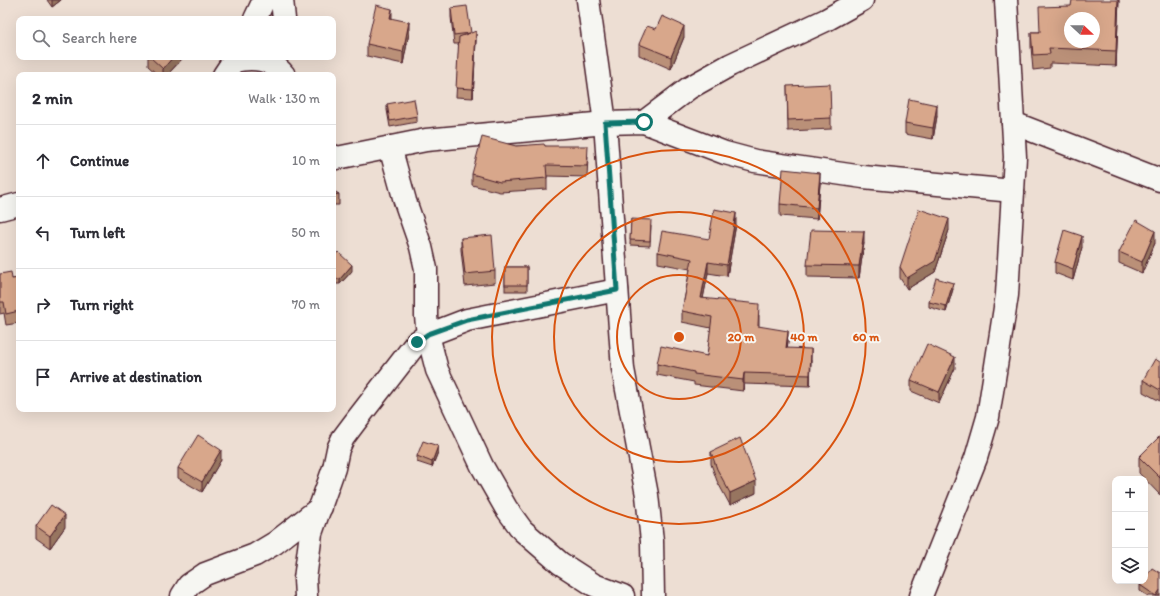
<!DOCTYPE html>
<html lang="en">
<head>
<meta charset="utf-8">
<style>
	body { margin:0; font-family:Itim,sans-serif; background:#f2f2f3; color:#2b2b33 }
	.controls { position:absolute; right:12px; bottom:12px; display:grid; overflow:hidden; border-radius:8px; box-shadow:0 4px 16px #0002 }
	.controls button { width:36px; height:36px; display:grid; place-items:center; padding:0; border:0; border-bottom:1px solid #e1e1e2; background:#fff; color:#2b2b33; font:20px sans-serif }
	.compass { position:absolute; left:1064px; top:12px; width:36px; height:36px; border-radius:50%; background:#fff; box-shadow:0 4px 16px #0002; rotate:112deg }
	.stop { position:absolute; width:12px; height:12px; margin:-9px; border:3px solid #0f766e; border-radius:50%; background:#fff }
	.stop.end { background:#0f766e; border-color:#fff; box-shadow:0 1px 4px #0008 }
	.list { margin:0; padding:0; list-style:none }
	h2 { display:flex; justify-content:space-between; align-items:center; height:52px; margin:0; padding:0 16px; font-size:17px }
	h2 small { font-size:13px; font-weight:400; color:#7c7c81 }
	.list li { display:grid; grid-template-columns:26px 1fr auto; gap:12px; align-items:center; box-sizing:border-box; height:72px; padding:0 16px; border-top:1px solid #e1e1e2 }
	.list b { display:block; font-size:15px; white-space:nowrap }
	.list em { font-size:13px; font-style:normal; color:#7c7c81 }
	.icon { flex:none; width:22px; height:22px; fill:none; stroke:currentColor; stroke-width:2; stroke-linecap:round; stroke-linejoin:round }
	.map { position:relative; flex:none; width:1160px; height:596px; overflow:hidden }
	.search { position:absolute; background:#fff; box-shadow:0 4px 16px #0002; left:16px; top:16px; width:320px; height:44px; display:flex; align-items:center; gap:10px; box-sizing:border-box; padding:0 14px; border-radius:8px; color:#7c7c81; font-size:15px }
	.panel { position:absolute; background:#fff; box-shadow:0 4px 16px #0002; left:16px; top:72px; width:320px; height:340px; border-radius:8px }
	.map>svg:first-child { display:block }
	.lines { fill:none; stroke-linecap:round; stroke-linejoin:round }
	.minor-casing { stroke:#4a1f2b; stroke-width:25 }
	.minor { stroke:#f6f6f2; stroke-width:22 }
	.wall { fill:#ba9078; stroke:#4a1f2b }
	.shaded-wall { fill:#977561; stroke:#4a1f2b }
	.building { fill:#d8a78b; stroke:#4a1f2b; fill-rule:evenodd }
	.route { stroke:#0f766e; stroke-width:5 }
	.ring { fill:none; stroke:#d8530f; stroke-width:2 }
	.centre { fill:#d8530f; stroke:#f6f6f2; stroke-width:2 }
	.ring-label { font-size:12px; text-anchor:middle; font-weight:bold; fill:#d8530f; stroke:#f6f6f2; stroke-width:4; stroke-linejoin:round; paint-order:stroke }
</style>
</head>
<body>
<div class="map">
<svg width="1160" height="596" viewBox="0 0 1160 596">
	<rect width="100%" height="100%" fill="#edded3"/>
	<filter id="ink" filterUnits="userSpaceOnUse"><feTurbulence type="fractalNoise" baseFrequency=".025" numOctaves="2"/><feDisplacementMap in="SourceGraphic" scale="8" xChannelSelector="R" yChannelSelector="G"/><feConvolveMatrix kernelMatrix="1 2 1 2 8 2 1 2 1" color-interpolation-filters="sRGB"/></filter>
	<g filter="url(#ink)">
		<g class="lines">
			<g class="minor-casing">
				<g id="minor">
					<polyline points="282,0 284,19"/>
					<polyline points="588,0 605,123 623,369 647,495 652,541 653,596"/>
					<polyline points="255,19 264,0"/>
					<path d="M234 61C253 57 271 58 284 75"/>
					<polyline points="224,75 236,57"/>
					<polyline points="644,122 689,88 730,65 826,20 862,0"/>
					<polyline points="1013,123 1160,180"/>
					<polyline points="390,147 405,201 421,247 426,269 426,316 428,335 437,370 482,466 506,508 522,530 560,563 594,585 623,596"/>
					<polyline points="333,156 337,158 426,140 605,123 644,122 725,153 755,161 863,177 1013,191"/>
					<polyline points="0,209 19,204"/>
					<polyline points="182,596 189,585 205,574 255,555 275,543 321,507"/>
					<polyline points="306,596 305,579 311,533 334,468 338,449 343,438 355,422 417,342 428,335 467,320 617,290"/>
					<polyline points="921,596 976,458 988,417 1007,295 1015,157 1006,0"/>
				</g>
			</g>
			<use href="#minor" class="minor"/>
		</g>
		<g class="wall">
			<polygon points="47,0 61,0 52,7"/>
			<polygon points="1119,0 1116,66 1050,63 1050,68 1033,70 1031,47 1031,32 1039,32 1071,6"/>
			<polygon points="451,8 476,40 473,98 456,97 459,44 454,44 451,17"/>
			<polygon points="392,18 409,33 403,64 367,56 367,44"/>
			<polygon points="656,29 684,37 671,69 639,55 639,44"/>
			<polygon points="148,57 182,57 182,59 167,75 158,75 148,66"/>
			<polygon points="787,86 831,118 831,129 788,131"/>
			<polygon points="387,104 417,116 417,122 390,127 387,110"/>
			<polygon points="937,116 933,139 905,134 905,123"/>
			<polygon points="516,146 545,146 588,157 587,177 547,176 547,189 500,192 472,185 472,174"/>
			<polygon points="820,184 817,219 780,216 780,204"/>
			<polygon points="333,191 339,194 339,205 333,205"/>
			<polygon points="631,219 651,226 650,246 630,245"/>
			<polygon points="736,224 727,276 708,273 703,298 759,315 759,327 788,341 787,348 811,360 810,386 744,384 743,391 694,385 694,382 657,375 657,364 707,356 711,328 682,322 682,311 690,269 658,263 658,252 709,239"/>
			<polygon points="949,230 935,272 907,289 900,278 900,267"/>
			<polygon points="461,238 495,271 495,283 465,286 461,250"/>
			<polygon points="864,243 859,278 807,277 807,265"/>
			<polygon points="1155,243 1142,273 1119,263 1119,252"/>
			<polygon points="1082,247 1073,280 1055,273 1055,262"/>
			<polygon points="333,257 352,271 340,284 333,284"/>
			<rect x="505" y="267" width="22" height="24"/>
			<polygon points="0,274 12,279 19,278 19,323 6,325 4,313 0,314"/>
			<polygon points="953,289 946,312 929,307 929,302"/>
			<polygon points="1160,362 1160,401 1143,392 1143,380"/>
			<polygon points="955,368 939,403 911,391 911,380"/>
			<polygon points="1160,436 1160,495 1139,473 1139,457"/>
			<polygon points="438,452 432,467 417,462 417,456"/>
			<polygon points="711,452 756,493 730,505 717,481 711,464"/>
			<polygon points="221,460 202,492 178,478 178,468"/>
			<polygon points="36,526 65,527 50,548 36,538"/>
			<polygon points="1140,585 1160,596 1148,596 1140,591"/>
		</g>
		<g class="shaded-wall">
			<polygon points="52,0 61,0 52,7"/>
			<polygon points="1118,0 1119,0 1116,66 1116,51"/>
			<polygon points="392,9 392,21 390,18"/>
			<polygon points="409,22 409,33 403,64 403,52"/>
			<polygon points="684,26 684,37 671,69 671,57"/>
			<polygon points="476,31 476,40 473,98 473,89"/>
			<polygon points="173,57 182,57 182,59 167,75 163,75 163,69"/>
			<polygon points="937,105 937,116 933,139 933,128"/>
			<polygon points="820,173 820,184 817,219 817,208"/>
			<polygon points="736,213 736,224 727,276 727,265"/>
			<polygon points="949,219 949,230 935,272 907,289 907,278"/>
			<polygon points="864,231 864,243 859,278 859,266"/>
			<polygon points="1155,231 1155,243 1142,273 1142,262"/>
			<polygon points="1082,236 1082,247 1073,280 1073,269"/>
			<polygon points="708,262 708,273 701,309 701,298"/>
			<polygon points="352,265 352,271 340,284 340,279"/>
			<polygon points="953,283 953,289 946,312 946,306"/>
			<polygon points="788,331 788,341 786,359 786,348"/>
			<polygon points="811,349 811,360 810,386 810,375"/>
			<polygon points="955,357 955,368 939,403 939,392"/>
			<polygon points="744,373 744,384 743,391 743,380"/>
			<polygon points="438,446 438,452 432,467 432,462"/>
			<polygon points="221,450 221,460 202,492 202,482"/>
			<polygon points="756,481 756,493 730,505 730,493"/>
			<polygon points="65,515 65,527 50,548 50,536"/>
			<polygon points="1160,590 1160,596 1156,596"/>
		</g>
		<g class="building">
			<path d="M1072 0H1118L1116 51 1049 48 1050 54 1033 55 1031 32H1040L1039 7 1071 6ZM1070 18H1094V42H1070Z"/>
			<polygon points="376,5 392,9 390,18 409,22 403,52 367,44"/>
			<polygon points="467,6 471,33 476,31 473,89 456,88 459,37 470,33 454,35 451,8"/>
			<polygon points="662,16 684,26 671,57 639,44 647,26 656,29"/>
			<polygon points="150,57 173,57 163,69"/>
			<polygon points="830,84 831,118 788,120 787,86"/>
			<polygon points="414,99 417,116 390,121 387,104"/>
			<polygon points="909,99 937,105 933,128 905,123"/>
			<polygon points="482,137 516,146 544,144 545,146 588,146 587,166 546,165 547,178 500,182 472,174"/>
			<polygon points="783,169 820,173 817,208 780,204"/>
			<polygon points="333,191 339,194 333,195"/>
			<polygon points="714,209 736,213 727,265 708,262 701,298 759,304 758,326 788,331 786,348 811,349 810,375 744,373 743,380 694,374 694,372 657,364 661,346 707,356 712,317 682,311 692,259 658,252 662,231 709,239"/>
			<polygon points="919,209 949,219 935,261 907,278 900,267"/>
			<polygon points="631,219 651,220 650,241 630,240"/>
			<polygon points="1136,220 1155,231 1142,262 1119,252"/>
			<polygon points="811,230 864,231 859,266 807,265"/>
			<polygon points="1064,230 1082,236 1073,269 1055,262"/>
			<polygon points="492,235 495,271 465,274 461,238"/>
			<polygon points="338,252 352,265 340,279 334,279 333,278 333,257"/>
			<rect x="505" y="267" width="22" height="18"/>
			<polygon points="11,272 12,279 19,278 19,311 6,314 4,302 0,302 0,274"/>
			<polygon points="936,278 953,283 946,306 929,302"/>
			<polygon points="927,344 955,357 939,392 911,380"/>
			<polygon points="1155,359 1160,362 1160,390 1143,380"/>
			<polygon points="198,435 221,450 202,482 178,468"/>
			<polygon points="1160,436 1160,478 1139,457"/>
			<polygon points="740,438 756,481 730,493 717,469 711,452"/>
			<polygon points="423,441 438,446 432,462 417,456"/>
			<polygon points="51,505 65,515 50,536 36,526"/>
			<polygon points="1152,568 1160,573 1160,590 1156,596 1140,585 1143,581 1145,581 1145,578"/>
		</g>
	</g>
	<g class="lines" filter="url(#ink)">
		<polyline class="route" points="417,342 428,334 467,320 617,290 605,123 644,122"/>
	</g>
	<g class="ring">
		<circle cx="679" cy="337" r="62"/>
		<circle cx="679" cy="337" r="125"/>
		<circle cx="679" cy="337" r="187"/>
	</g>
	<circle cx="679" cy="337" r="6" class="centre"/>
	<g class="ring-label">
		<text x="741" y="341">20 m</text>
		<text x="804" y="341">40 m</text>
		<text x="866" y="341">60 m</text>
	</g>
</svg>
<div class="controls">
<button>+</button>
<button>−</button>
<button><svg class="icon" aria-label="layers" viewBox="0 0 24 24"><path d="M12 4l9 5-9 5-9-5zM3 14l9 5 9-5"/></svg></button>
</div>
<svg class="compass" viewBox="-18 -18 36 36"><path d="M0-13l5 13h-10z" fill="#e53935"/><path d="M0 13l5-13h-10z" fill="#7c7c81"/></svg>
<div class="stop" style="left:644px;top:122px"></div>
<div class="stop end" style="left:417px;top:342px"></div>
<div class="search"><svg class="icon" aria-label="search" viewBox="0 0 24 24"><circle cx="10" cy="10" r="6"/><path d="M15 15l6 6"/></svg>Search here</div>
<section class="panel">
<h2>2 min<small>Walk · 130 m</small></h2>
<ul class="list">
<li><svg class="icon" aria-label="ahead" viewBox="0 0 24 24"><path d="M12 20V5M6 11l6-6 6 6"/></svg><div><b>Continue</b></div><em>10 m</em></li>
<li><svg class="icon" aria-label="left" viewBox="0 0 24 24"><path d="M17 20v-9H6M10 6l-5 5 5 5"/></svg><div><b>Turn left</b></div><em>50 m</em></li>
<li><svg class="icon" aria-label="right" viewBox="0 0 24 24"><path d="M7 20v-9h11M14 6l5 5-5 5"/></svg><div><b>Turn right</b></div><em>70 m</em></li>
<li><svg class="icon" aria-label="arrive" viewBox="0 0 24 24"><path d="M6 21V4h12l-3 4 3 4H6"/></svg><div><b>Arrive at destination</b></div></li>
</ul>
</section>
</div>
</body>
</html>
